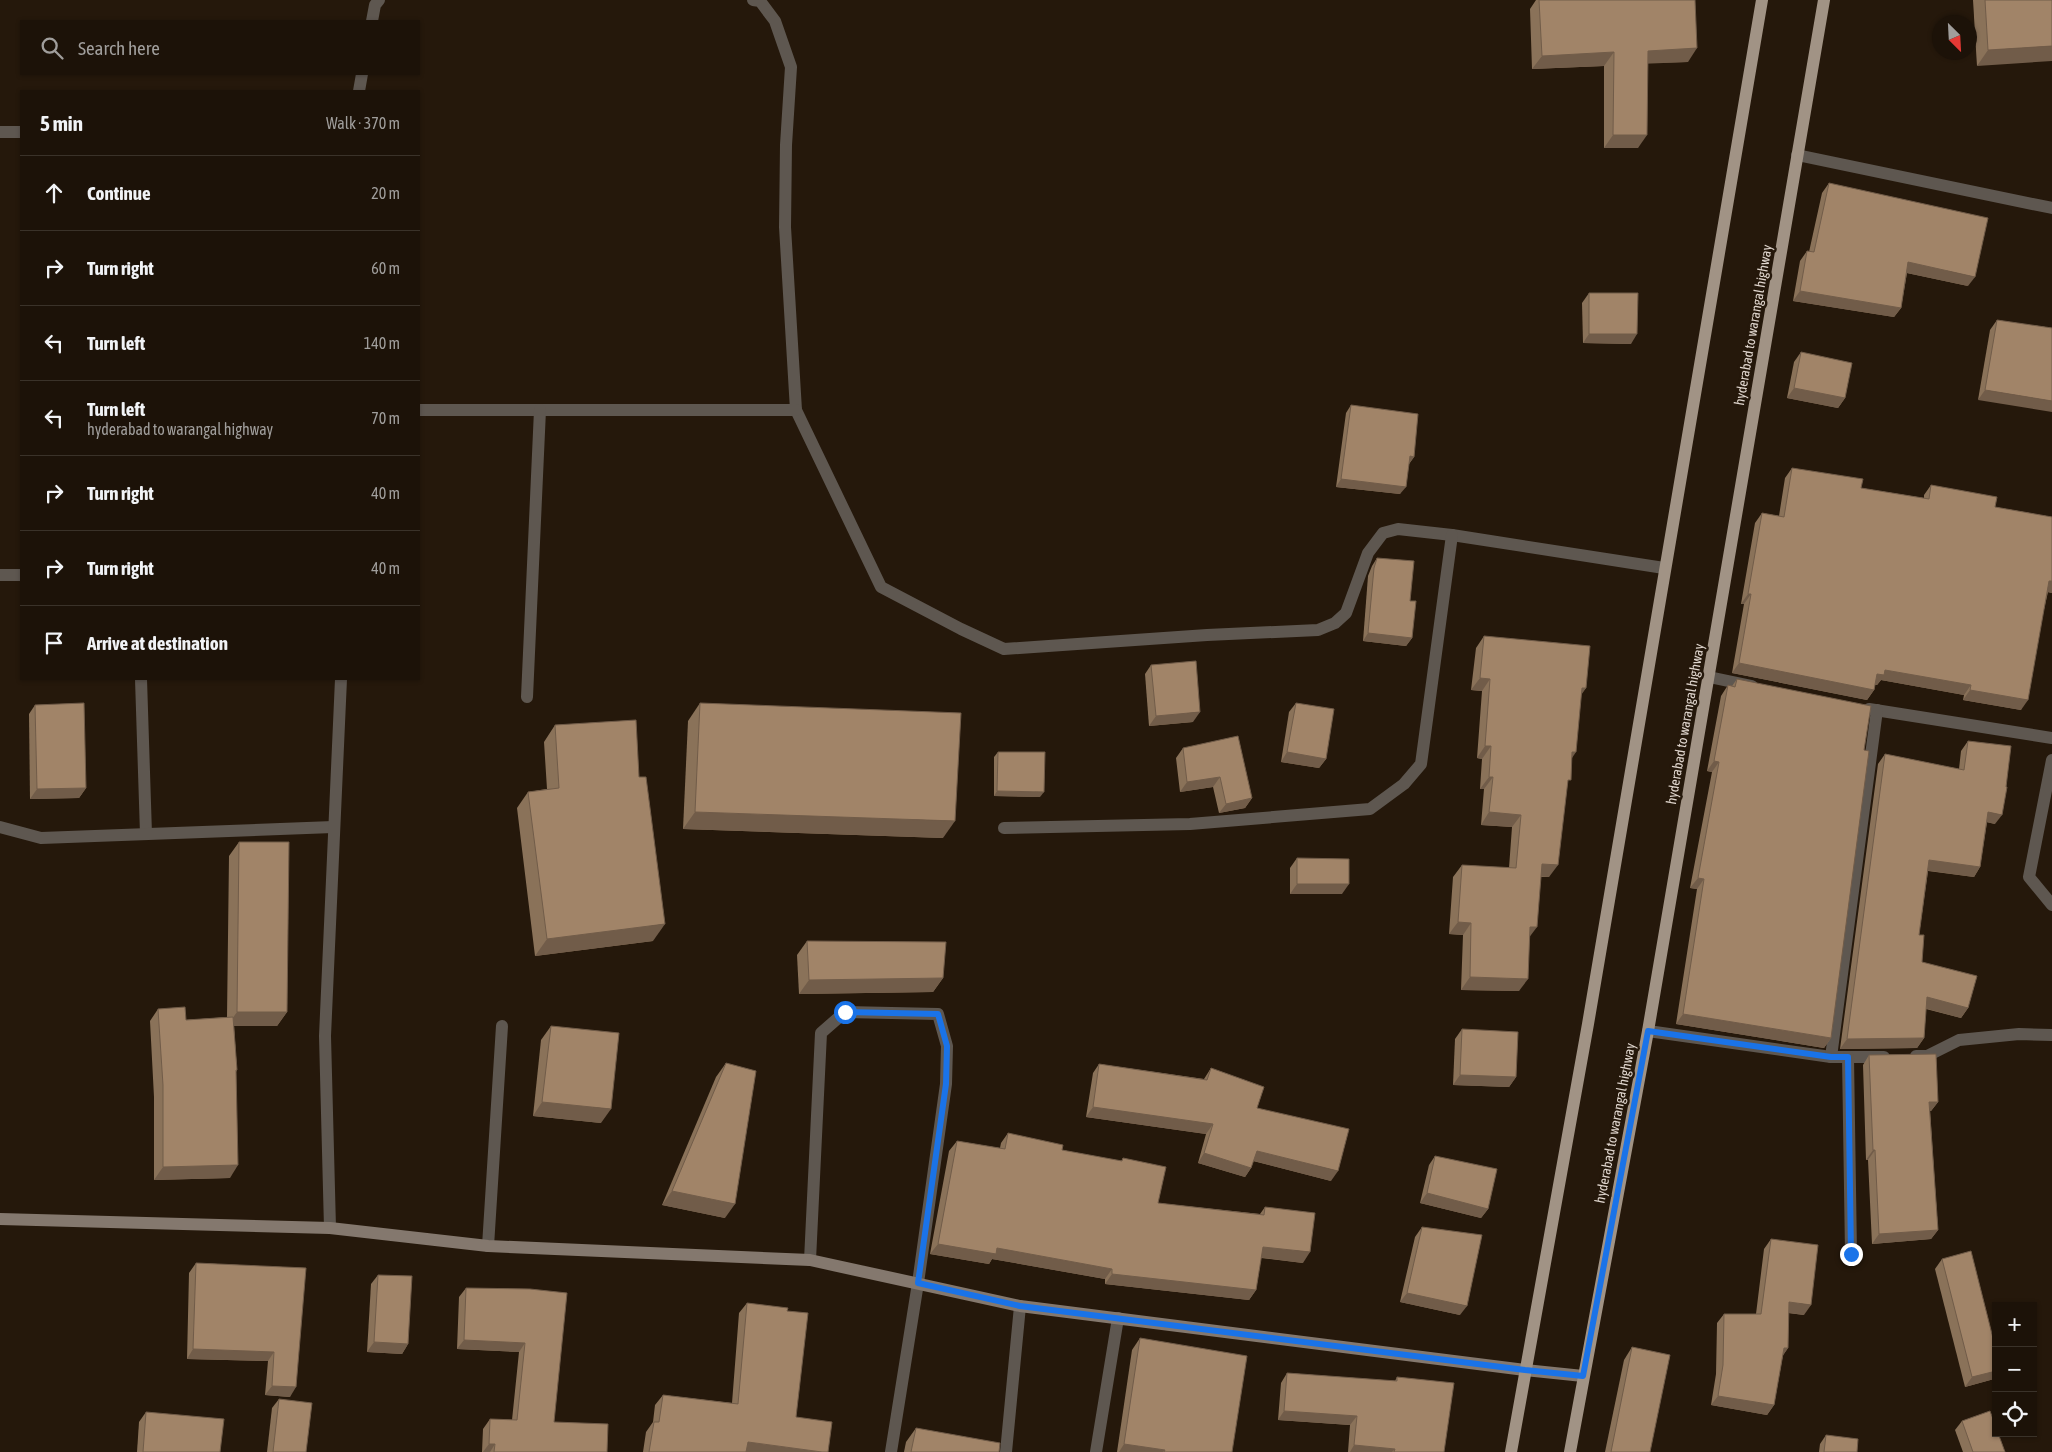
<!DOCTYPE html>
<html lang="en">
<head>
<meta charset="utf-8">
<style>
	body { margin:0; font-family:"Asap Condensed",sans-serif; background:#292016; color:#f1f3f6 }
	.controls { position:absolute; right:15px; bottom:15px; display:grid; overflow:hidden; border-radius:0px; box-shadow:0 1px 4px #0004 }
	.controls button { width:45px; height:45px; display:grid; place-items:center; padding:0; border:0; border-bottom:1px solid #3a3229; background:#1c1208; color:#f1f3f6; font:25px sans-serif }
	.compass { position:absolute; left:1932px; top:15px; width:45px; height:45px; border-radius:50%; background:#1c1208; box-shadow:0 1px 4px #0004; rotate:156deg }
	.stop { position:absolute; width:15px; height:15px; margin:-11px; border:4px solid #1a73e8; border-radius:50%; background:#fff }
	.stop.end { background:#1a73e8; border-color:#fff; box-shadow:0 1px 5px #0008 }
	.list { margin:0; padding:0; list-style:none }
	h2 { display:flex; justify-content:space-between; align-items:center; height:65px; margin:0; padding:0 20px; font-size:21px }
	h2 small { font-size:16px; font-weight:400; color:#a09e9c }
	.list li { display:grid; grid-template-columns:32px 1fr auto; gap:15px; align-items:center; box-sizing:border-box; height:75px; padding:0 20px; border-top:1px solid #3a3229 }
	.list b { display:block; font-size:19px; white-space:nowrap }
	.list p { margin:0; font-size:16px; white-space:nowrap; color:#a09e9c }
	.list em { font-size:16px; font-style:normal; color:#a09e9c }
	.icon { flex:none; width:28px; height:28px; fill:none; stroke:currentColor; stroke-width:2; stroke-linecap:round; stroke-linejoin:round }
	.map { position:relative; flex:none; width:2052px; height:1452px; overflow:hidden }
	.search { position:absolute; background:#1c1208; box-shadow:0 1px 4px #0004; left:20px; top:20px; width:400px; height:55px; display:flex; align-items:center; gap:12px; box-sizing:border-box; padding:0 18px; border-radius:0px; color:#a09e9c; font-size:19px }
	.panel { position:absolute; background:#1c1208; box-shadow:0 1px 4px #0004; left:20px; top:90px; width:400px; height:590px; border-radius:0px }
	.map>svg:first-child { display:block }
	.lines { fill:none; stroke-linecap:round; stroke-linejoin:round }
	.street { stroke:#5e5750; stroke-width:12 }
	.secondary { stroke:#84786e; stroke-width:12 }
	.primary { stroke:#a19385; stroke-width:12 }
	.wall { fill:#8a7259 }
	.shaded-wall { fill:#715c49 }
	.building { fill:#a18468; stroke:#715c49 }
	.route { stroke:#1a73e8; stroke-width:6 }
	.labels { text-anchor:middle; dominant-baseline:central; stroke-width:5; stroke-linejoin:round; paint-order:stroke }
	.street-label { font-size:14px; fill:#e0d6ce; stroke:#25180b }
</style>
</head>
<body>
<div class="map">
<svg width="2052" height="1452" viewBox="0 0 2052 1452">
	<rect width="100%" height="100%" fill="#25180b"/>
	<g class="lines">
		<g class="street">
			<polyline points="753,0 760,1 775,21 791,67 786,145 785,227 796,410 881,587 961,629 1004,649 1207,635 1318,630 1335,623 1346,613 1368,553 1383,533 1398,529 1452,535 1664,568"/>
			<polyline points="372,21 375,5 379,0"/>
			<polyline points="359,91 362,74"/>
			<polyline points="0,132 21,132"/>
			<polyline points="1797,155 2052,208"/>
			<polyline points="419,410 796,410"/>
			<polyline points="0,575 21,575"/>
			<polyline points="1709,677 1752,686"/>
			<polyline points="141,679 146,834"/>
			<polyline points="527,697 540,410"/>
			<polyline points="1869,709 2052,738"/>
			<polyline points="2052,760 2029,877 2052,905"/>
			<polyline points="0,827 41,838 333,827"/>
			<polyline points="1004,828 1190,824 1370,809 1404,784 1421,764 1452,535"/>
			<polyline points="1648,1031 1831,1057 1884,1057"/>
			<polyline points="1916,1056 1927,1056 1959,1040 2019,1034 2052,1035"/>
			<polyline points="1831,1057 1877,710"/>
			<polyline points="1848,1057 1851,1254"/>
			<polyline points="330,1228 325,1036 341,679"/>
			<polyline points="488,1246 502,1026"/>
			<polyline points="810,1260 821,1033 845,1012 938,1014 947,1046 946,1084 918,1283 891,1452"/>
			<polyline points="1006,1452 1020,1306"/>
			<polyline points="1096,1452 1118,1318"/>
		</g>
		<polyline class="secondary" points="0,1219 330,1228 488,1246 810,1260 1020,1306 1525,1370 1583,1376"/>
		<g class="primary">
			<polyline points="1511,1452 1588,1024 1762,0"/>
			<polyline points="1570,1452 1648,1031 1824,0"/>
		</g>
	</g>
	<g class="wall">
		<polygon points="1536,0 1695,0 1688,62 1648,63 1638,148 1604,148 1604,66 1532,69 1530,9"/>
		<polygon points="1973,0 2052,0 1977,66"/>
		<polygon points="1829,183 1968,286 1907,273 1901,308 1894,317 1793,301 1800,261 1807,251 1809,252 1822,193"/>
		<polygon points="1589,293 1631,344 1583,343 1582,303"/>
		<polygon points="1997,320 2052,328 1978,400 1990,330"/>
		<polygon points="1801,352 1845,398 1838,408 1787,398 1794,362"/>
		<polygon points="1351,405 1414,457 1409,464 1400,494 1336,487 1346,413"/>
		<polygon points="1792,468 1861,488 1924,498 1924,495 1931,485 1995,507 2052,517 2052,593 2048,592 2021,710 1963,700 1964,695 1881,680 1877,685 1875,685 1874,690 1867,700 1732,673 1744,604 1741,604 1755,523 1762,513 1779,516 1785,478"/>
		<polygon points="1377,558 1410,601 1412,638 1406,646 1363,641 1368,576 1372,566"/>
		<polygon points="1484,636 1586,688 1581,694 1567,785 1549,877 1541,877 1519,991 1461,990 1463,935 1449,934 1453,877 1462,865 1509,868 1512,827 1481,825 1484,789 1480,789 1482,759 1477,758 1482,691 1471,690 1476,648"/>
		<polygon points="1151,665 1193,722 1149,726 1145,674"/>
		<polygon points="1737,679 1864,750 1831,1038 1824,1048 1676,1024 1697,889 1690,888 1712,772 1707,771 1721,696 1728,685 1732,686"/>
		<polygon points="700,703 943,838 683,829 688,721"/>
		<polygon points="1296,703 1326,759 1319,768 1281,762 1289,712"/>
		<polygon points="35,705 86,788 79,798 30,799 29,714"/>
		<polygon points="555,725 639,777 653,941 535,956 517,808 528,792 547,789 544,742"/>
		<polygon points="1968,741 1995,824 1987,822 1980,867 1974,877 1928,871 1919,935 1922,962 1968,1008 1961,1018 1926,1009 1924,1038 1917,1048 1840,1049 1878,764 1885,754 1959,769 1961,751"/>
		<polygon points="1183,748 1252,798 1245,808 1219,813 1213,787 1180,792 1176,758"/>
		<polygon points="998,752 1040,797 994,796 994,757"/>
		<polygon points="239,842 287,1012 277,1026 234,1026 237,1070 236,1072 230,1178 154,1180 154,1097 150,1021 158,1009 186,1020 227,1017 229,856"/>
		<polygon points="1297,858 1342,894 1290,894 1290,868"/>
		<polygon points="807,941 943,978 933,992 799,994 797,955"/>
		<polygon points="551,1026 601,1123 533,1116 541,1040"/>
		<polygon points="1462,1029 1516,1077 1509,1087 1453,1085 1455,1039"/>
		<polygon points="1869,1055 1938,1102 1931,1111 1930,1111 1938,1230 1931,1239 1872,1244 1868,1160 1866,1160 1863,1065"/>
		<polygon points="726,1063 725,1218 662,1205 716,1077"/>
		<polygon points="1099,1064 1204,1079 1211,1068 1257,1108 1331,1181 1253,1161 1251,1168 1245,1177 1198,1163 1206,1134 1086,1117 1093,1073"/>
		<polygon points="1008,1133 1062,1150 1121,1161 1123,1158 1158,1203 1260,1214 1265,1207 1303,1263 1261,1258 1256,1290 1249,1300 1105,1284 1105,1279 992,1259 989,1264 930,1254 949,1151 957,1141 1000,1148 1001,1143"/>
		<polygon points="1435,1156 1488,1209 1481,1218 1420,1203 1429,1165"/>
		<polygon points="1422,1227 1460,1315 1400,1302 1415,1237"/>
		<polygon points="1771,1239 1804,1315 1788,1313 1788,1348 1783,1355 1774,1405 1767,1415 1711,1405 1716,1374 1717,1323 1724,1314 1756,1314 1764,1249"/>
		<polygon points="1942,1259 1994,1379 1965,1387 1935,1269"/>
		<polygon points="196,1263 306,1268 290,1397 265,1395 268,1361 187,1359 189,1273"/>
		<polygon points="378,1275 408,1344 402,1354 367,1352 371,1284"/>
		<polygon points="466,1288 530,1289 554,1422 607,1452 482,1452 483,1429 490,1419 512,1420 519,1352 457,1349 459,1297"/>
		<polygon points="747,1303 787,1311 796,1417 828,1452 643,1452 646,1432 653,1422 655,1405 663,1395 732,1403 739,1313"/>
		<polygon points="1140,1338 1232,1452 1117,1452 1132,1350"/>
		<polygon points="1632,1347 1650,1452 1605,1452 1624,1360"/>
		<polygon points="1287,1373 1395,1381 1397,1377 1444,1452 1348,1452 1350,1425 1278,1420 1281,1383"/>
		<polygon points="279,1399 306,1452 267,1452 272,1408"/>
		<polygon points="146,1412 220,1452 137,1452 139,1422"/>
		<polygon points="1962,1421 2005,1452 1963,1452 1955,1430"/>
		<polygon points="916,1428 999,1452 904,1452 906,1442"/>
		<polygon points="1826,1435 1857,1452 1819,1452 1820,1444"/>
	</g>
	<g class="shaded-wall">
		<polygon points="2052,46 2052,61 1977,66 1988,50"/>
		<polygon points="1697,48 1688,62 1639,64 1648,51"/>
		<polygon points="1614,52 1604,66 1532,69 1542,56"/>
		<polygon points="1613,135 1647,135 1638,148 1604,148"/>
		<polygon points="1908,262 1975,277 1968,286 1902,272"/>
		<polygon points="1800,291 1901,308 1894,317 1793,301"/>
		<polygon points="1589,334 1637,334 1631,344 1583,343"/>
		<polygon points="1794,388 1845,398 1838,408 1787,398"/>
		<polygon points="1985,390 2052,401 2052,412 1978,400"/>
		<polygon points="1410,456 1414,457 1409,464 1404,464"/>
		<polygon points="1341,479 1406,487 1400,494 1336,487"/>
		<polygon points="2049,581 2052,581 2052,593 2042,591"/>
		<polygon points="1748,594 1751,594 1744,604 1741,604"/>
		<polygon points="1368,633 1412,638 1406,646 1363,641"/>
		<polygon points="1739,663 1874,690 1867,700 1732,673"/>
		<polygon points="1885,670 1971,685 1964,695 1881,680 1877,685 1870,684 1877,674"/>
		<polygon points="1480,678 1490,679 1482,691 1471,690"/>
		<polygon points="1582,688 1586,688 1577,701"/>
		<polygon points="1970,690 2028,700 2021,710 1963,700"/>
		<polygon points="1200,712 1193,722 1149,726 1156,716"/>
		<polygon points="1485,746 1491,746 1482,759 1477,758"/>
		<polygon points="1287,752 1326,759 1319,768 1281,762"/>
		<polygon points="1572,752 1576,752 1568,764"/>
		<polygon points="1714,761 1719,762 1712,772 1707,771"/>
		<polygon points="1220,777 1213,787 1180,792 1187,782"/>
		<polygon points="1489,777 1493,777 1484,789 1480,789"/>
		<polygon points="86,788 79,798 30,799 37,789"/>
		<polygon points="997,791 1044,792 1040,797 994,796"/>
		<polygon points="1252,798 1245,808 1219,813 1226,804"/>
		<polygon points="695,812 955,821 943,838 683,829"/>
		<polygon points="1489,812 1521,815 1512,827 1481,825"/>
		<polygon points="1988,812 2002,815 1995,824 1981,821"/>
		<polygon points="1929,860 1980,867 1974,877 1923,870"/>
		<polygon points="1542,864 1558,865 1549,877 1533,876"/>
		<polygon points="1698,878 1704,879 1697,889 1690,888"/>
		<polygon points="1297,884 1349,884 1342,894 1290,894"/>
		<polygon points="1458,922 1471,923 1463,935 1449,934"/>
		<polygon points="665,924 653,941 535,956 547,939"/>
		<polygon points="1530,927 1537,927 1528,939"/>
		<polygon points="1470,977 1528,979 1519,991 1461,990"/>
		<polygon points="943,978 933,992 799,994 809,980"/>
		<polygon points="1927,997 1968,1008 1961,1018 1920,1007"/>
		<polygon points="237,1012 287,1012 277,1026 227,1026"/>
		<polygon points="1683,1014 1831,1038 1824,1048 1676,1024"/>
		<polygon points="1924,1038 1917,1048 1840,1049 1847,1039"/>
		<polygon points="1460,1075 1516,1077 1509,1087 1453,1085"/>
		<polygon points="542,1102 611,1109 601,1123 533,1116"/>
		<polygon points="1929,1102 1938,1102 1931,1111 1922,1112"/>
		<polygon points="1093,1107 1213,1124 1206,1134 1086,1117"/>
		<polygon points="1873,1150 1875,1150 1868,1160 1866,1160"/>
		<polygon points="1257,1151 1338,1171 1331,1181 1250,1160"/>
		<polygon points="1204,1153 1251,1168 1245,1177 1198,1163"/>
		<polygon points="238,1165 230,1178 154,1180 163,1167"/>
		<polygon points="672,1191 735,1204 725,1218 662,1205"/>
		<polygon points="1427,1193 1488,1209 1481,1218 1420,1203"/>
		<polygon points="1938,1230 1931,1239 1872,1244 1879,1234"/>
		<polygon points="938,1244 997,1248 1112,1269 1105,1279 992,1259 989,1264 930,1254"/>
		<polygon points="1263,1247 1310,1252 1303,1263 1256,1257"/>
		<polygon points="1112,1274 1256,1290 1249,1300 1105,1284"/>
		<polygon points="1407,1293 1467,1306 1460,1315 1400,1302"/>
		<polygon points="1789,1302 1811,1305 1804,1315 1782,1312"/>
		<polygon points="464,1340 525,1343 519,1352 457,1349"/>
		<polygon points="374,1342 408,1344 402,1354 367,1352"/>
		<polygon points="1784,1348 1788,1348 1782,1357"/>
		<polygon points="193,1349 274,1352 268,1361 187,1359"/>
		<polygon points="1996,1371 1996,1377 1994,1379 1965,1387 1972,1377"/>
		<polygon points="272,1386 296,1387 290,1397 265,1395"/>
		<polygon points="1718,1396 1774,1405 1767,1415 1711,1405"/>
		<polygon points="1284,1411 1357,1416 1350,1425 1278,1420"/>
		<polygon points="748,1442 822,1452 741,1452"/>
		<polygon points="489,1444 495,1444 490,1452 483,1452"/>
		<polygon points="1124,1444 1165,1450 1163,1452 1119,1452"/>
		<polygon points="1354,1445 1395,1449 1392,1452 1350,1452"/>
	</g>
	<g class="building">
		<polygon points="1539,0 1695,0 1697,48 1648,51 1647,135 1613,135 1614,52 1542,56"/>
		<polygon points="1985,0 2052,0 2052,46 1988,50"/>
		<polygon points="1829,183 1988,218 1975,277 1908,262 1901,308 1800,291 1807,251 1814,252"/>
		<polygon points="1589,293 1638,293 1637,334 1589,334"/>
		<polygon points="1997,320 2052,328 2052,401 1985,390"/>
		<polygon points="1801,352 1852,363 1845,398 1794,388"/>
		<polygon points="1351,405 1418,414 1414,457 1410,456 1406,487 1341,479"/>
		<polygon points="1792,468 1863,479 1861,488 1929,499 1931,485 1997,497 1995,507 2052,517 2052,581 2049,581 2028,700 1970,690 1971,685 1885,670 1884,675 1877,674 1874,690 1739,663 1751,594 1748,594 1762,513 1784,517"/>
		<polygon points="1377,558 1414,561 1410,601 1416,601 1412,638 1368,633 1374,568"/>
		<polygon points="1484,636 1590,646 1586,688 1582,688 1576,752 1572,752 1571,780 1568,780 1558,865 1542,864 1537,927 1530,927 1528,979 1470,977 1471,923 1458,922 1462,865 1516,868 1521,815 1489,812 1493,777 1489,777 1491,746 1485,746 1490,679 1480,678"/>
		<polygon points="1196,661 1200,712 1156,716 1151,665"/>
		<polygon points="1737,679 1871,706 1864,750 1869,751 1831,1038 1683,1014 1704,879 1698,878 1719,762 1714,761 1728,685 1735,687"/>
		<polygon points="84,703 86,788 37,789 35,705"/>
		<polygon points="700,703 961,713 955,821 695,812"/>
		<polygon points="1296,703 1334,709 1326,759 1287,752"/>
		<polygon points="636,720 639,777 646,777 665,924 547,939 528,792 559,788 555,725"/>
		<polygon points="1238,736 1252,798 1226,804 1220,777 1187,782 1183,748"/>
		<polygon points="1968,741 2011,746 2006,787 2007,787 2002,815 1988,812 1980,867 1929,860 1919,935 1924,935 1922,962 1977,976 1968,1008 1927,997 1924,1038 1847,1039 1885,754 1964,770"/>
		<polygon points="998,752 1045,752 1044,792 997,791"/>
		<polygon points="239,842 289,842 287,1012 237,1012"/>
		<polygon points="1297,858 1349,859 1349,884 1297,884"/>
		<polygon points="807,941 946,942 943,978 809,980"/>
		<polygon points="185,1007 186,1020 233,1017 237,1070 236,1070 238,1165 163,1167 163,1085 158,1009"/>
		<polygon points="551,1026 619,1033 611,1109 542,1102"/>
		<polygon points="1462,1029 1518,1032 1516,1077 1460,1075"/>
		<polygon points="1936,1054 1938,1102 1929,1102 1938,1230 1879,1234 1875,1150 1873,1150 1869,1055"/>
		<polygon points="726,1063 756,1071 735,1204 672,1191"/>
		<polygon points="1099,1064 1207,1080 1211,1068 1264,1087 1257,1108 1349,1129 1338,1171 1257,1151 1251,1168 1204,1153 1213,1124 1093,1107"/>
		<polygon points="1008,1133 1063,1145 1062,1150 1122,1161 1123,1158 1166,1167 1158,1203 1264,1215 1265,1207 1315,1213 1310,1252 1263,1247 1256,1290 1112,1274 1112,1269 997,1248 996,1254 938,1244 957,1141 1005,1149"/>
		<polygon points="1435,1156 1497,1169 1488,1209 1427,1193"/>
		<polygon points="1422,1227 1482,1235 1467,1306 1407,1293"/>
		<polygon points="1771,1239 1818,1245 1811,1305 1789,1302 1788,1348 1784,1348 1774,1405 1718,1396 1723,1365 1724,1314 1761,1314"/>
		<polygon points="1971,1251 1996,1350 1996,1371 1972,1377 1942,1259"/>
		<polygon points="196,1263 306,1268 296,1387 272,1386 274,1352 193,1349"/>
		<polygon points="378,1275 412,1276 408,1344 374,1342"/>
		<polygon points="466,1288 530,1289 567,1293 554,1422 608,1424 607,1452 494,1452 495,1444 489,1444 490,1419 517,1420 525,1343 464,1340"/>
		<polygon points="747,1303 788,1308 787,1311 808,1313 796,1417 832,1422 828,1452 822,1452 748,1442 746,1452 649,1452 654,1422 659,1422 663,1395 738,1404"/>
		<polygon points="1140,1338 1247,1356 1232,1452 1164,1452 1165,1450 1124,1444"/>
		<polygon points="1632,1347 1670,1355 1650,1452 1611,1452"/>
		<polygon points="1287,1373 1397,1381 1397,1377 1454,1383 1444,1452 1394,1452 1395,1449 1354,1445 1357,1416 1284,1411"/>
		<polygon points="279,1399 312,1403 306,1452 273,1452"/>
		<polygon points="1990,1411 1996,1427 1996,1433 1998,1433 2005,1452 1973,1452 1962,1421"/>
		<polygon points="146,1412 224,1419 220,1452 143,1452"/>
		<polygon points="916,1428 1000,1443 999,1452 911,1452"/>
		<polygon points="1826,1435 1858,1439 1857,1452 1824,1452"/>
	</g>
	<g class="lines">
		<polyline class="route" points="845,1012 938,1014 947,1046 946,1084 918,1283 1020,1306 1525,1370 1583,1376 1648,1031 1831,1057 1848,1057 1851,1254"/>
	</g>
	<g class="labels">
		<g class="street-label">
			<text transform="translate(1753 325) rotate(-80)">hyderabad to warangal highway</text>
			<text transform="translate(1685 724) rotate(-80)">hyderabad to warangal highway</text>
			<text transform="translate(1615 1123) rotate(-79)">hyderabad to warangal highway</text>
		</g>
	</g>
</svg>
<div class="controls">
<button>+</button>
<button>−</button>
<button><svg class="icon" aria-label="locate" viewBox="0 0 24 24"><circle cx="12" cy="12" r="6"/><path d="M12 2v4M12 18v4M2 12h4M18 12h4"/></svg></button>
</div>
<svg class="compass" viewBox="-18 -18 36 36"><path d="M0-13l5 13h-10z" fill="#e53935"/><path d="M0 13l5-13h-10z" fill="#a09e9c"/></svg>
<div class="stop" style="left:845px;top:1012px"></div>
<div class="stop end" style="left:1851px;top:1254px"></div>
<div class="search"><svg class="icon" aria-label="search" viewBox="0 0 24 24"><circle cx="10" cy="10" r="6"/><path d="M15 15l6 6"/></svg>Search here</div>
<section class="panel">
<h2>5 min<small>Walk · 370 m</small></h2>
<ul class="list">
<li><svg class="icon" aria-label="ahead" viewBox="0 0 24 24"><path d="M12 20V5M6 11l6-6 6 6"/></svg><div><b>Continue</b></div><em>20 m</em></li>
<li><svg class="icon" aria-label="right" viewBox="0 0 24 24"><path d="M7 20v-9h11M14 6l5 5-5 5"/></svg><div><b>Turn right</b></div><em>60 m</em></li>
<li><svg class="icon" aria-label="left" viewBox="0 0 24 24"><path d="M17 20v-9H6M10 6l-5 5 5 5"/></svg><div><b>Turn left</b></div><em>140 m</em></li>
<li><svg class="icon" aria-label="left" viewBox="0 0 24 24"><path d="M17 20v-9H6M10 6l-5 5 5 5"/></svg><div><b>Turn left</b><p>hyderabad to warangal highway</p></div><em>70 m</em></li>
<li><svg class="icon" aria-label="right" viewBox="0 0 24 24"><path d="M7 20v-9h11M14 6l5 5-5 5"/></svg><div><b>Turn right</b></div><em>40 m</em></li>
<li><svg class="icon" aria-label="right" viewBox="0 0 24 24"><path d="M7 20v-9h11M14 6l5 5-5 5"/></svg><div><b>Turn right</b></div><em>40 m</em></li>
<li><svg class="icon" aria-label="arrive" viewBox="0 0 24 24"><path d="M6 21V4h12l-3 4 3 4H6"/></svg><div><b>Arrive at destination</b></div></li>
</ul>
</section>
</div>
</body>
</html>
